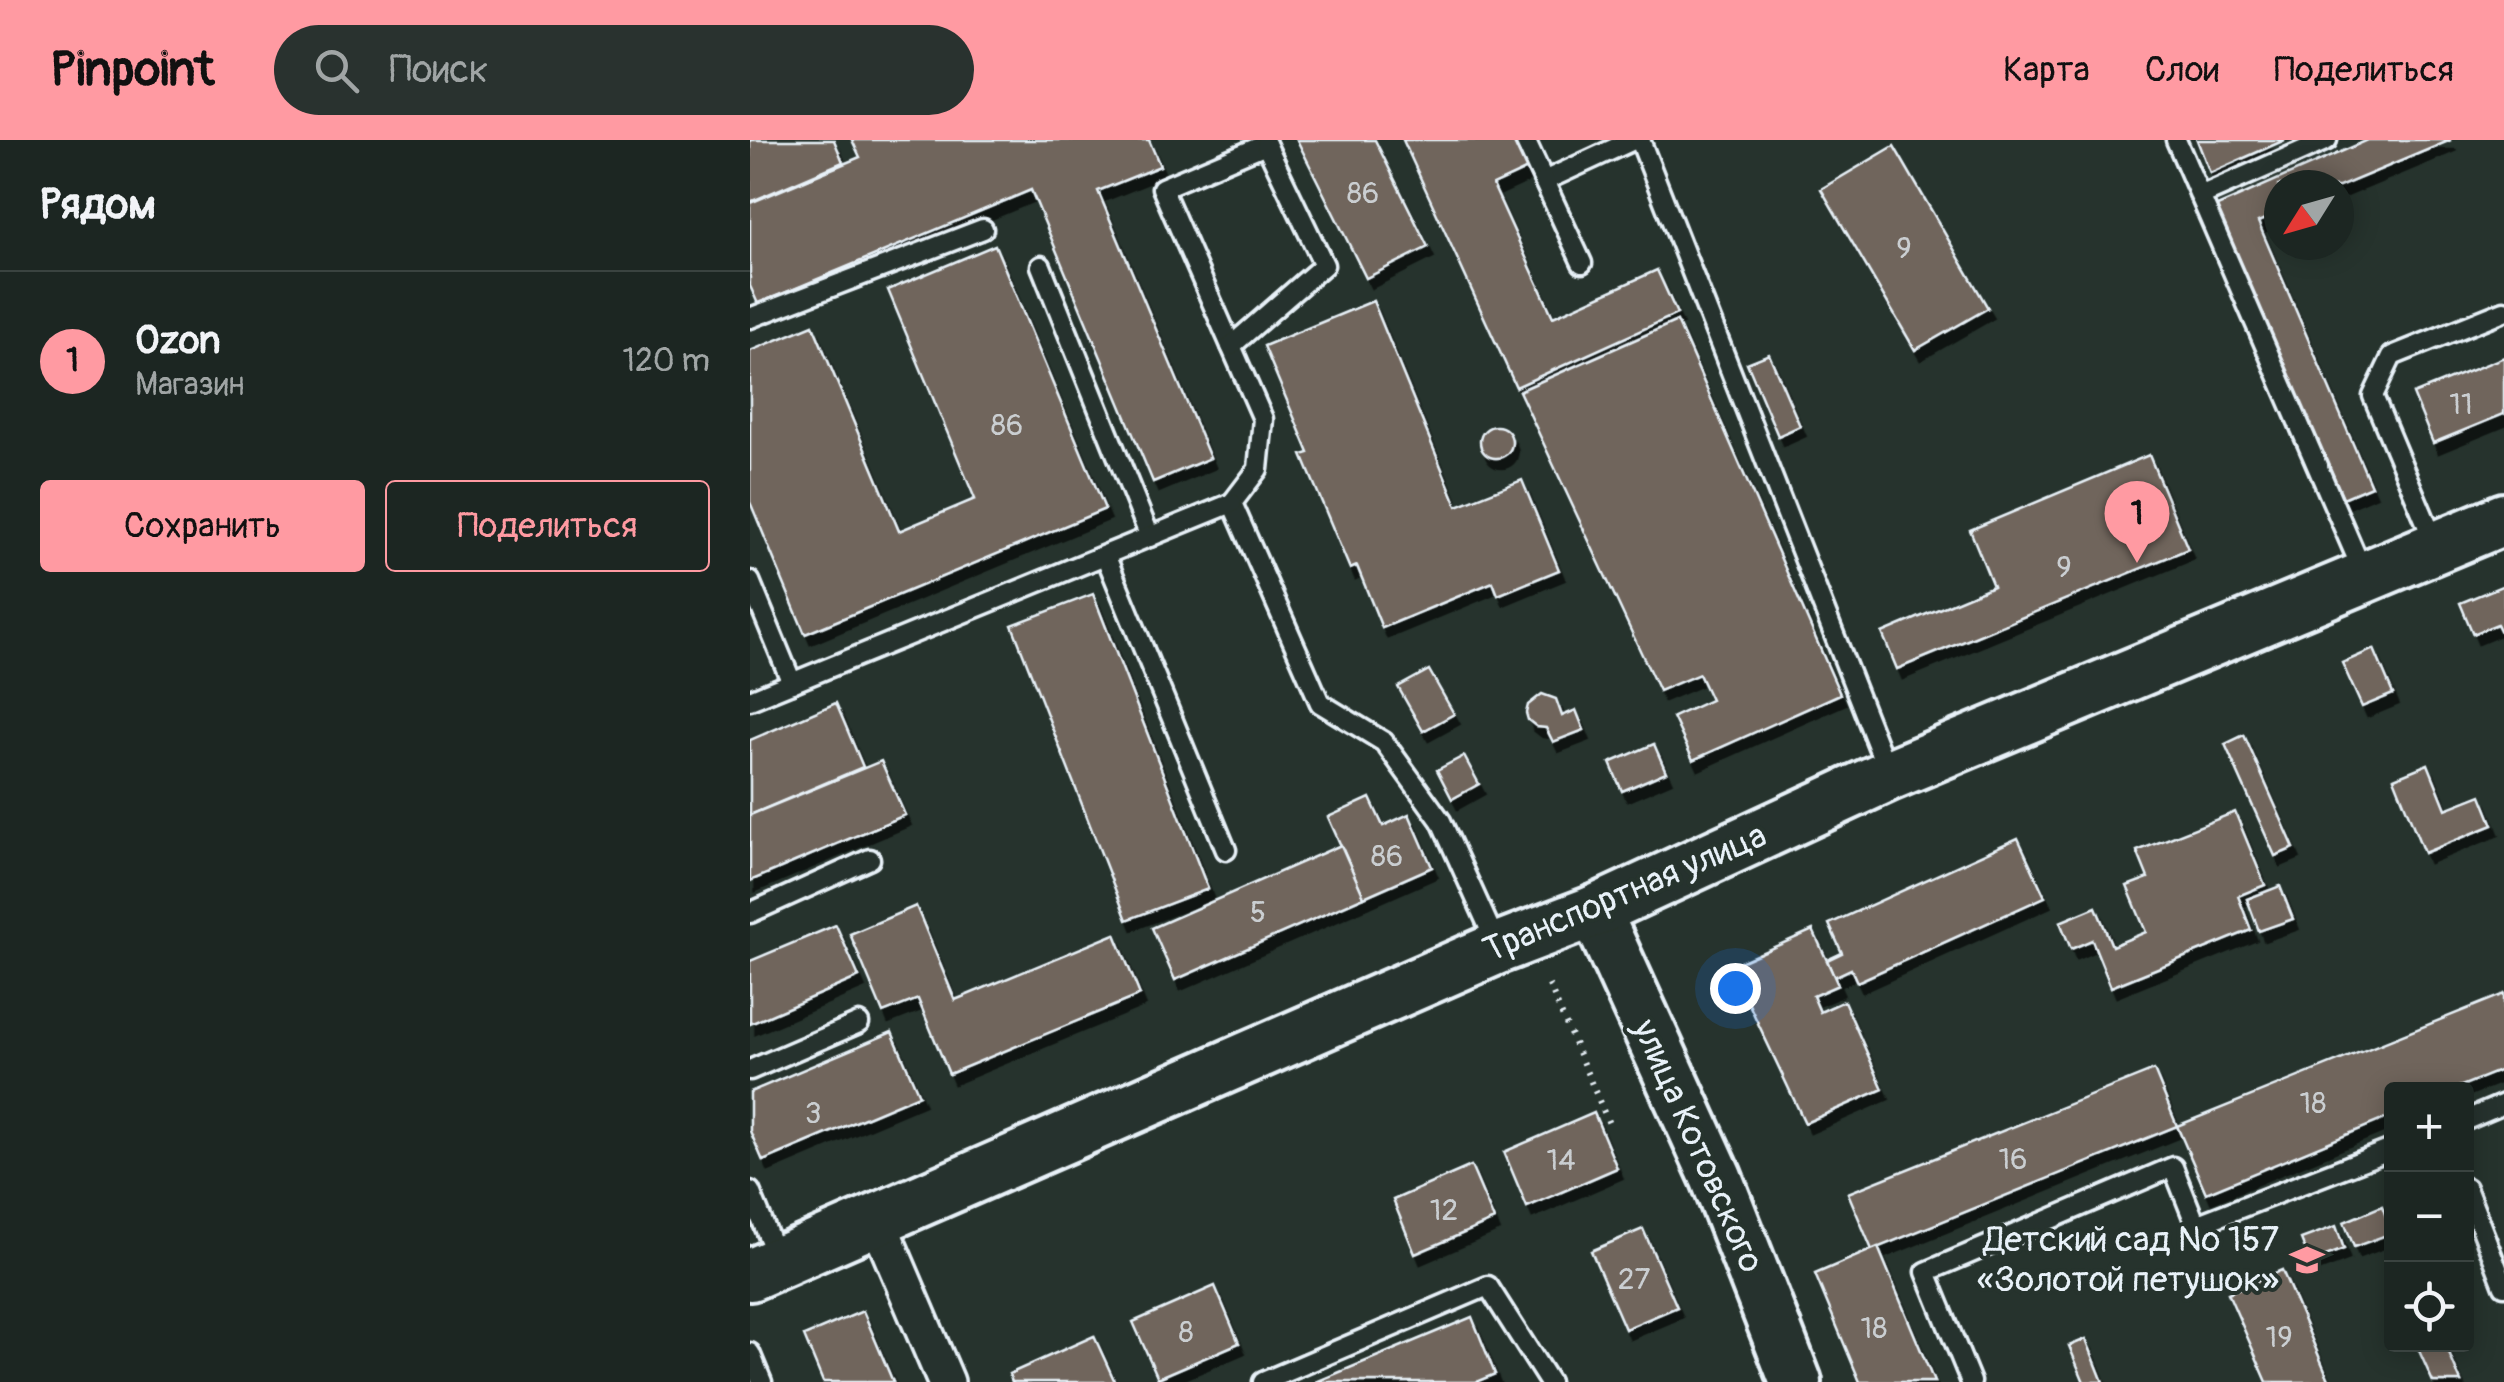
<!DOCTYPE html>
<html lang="ru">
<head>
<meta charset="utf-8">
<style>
	body { margin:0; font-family:Pangolin,sans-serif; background:#29322f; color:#f1f3f6 }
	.controls { position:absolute; right:30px; bottom:30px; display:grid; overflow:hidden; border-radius:10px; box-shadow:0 5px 25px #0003 }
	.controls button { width:90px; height:90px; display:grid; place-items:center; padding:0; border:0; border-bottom:2px solid #3a4340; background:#1c2622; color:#f1f3f6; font:50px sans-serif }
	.compass { position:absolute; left:1514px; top:30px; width:90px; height:90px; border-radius:50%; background:#1c2622; box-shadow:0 5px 25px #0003; rotate:233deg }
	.you { position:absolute; left:985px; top:848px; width:35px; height:35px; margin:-25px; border:8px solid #fff; border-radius:50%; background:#1a73e8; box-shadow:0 0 0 15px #1a73e833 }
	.badge { display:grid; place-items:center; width:65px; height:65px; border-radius:50%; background:#ff9aa2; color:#111; font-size:32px; font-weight:700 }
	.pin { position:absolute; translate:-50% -82px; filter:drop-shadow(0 2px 5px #0008) }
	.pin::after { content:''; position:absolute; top:52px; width:35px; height:30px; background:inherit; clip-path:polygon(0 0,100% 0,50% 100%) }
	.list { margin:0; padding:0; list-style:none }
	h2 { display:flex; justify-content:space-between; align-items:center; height:130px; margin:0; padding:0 40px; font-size:42px }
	h2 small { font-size:32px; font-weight:400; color:#a0a5a5 }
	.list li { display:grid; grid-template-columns:65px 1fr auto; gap:30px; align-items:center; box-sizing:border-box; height:180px; padding:0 40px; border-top:2px solid #3a4340 }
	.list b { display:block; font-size:38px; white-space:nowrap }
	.list p { margin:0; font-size:32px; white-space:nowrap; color:#a0a5a5 }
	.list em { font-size:32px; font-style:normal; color:#a0a5a5 }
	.actions { display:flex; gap:20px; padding:30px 40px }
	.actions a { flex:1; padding:22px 0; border:2px solid #ff9aa2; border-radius:10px; text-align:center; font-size:35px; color:#ff9aa2 }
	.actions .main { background:#ff9aa2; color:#111 }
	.icon { flex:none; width:55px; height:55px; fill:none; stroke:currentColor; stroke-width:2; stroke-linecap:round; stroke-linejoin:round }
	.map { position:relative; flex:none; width:1754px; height:1242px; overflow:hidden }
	header { display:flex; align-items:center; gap:60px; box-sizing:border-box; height:140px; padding:0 50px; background:#ff9aa2; color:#111 }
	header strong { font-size:48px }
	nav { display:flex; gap:55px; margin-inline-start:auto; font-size:35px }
	.search { width:700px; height:90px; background:#29322f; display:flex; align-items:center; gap:25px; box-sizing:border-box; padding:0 35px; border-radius:55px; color:#a0a5a5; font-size:38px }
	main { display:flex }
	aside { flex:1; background:#1c2622 }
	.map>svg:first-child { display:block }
	.building { fill:#70655b; stroke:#e8f1f8; stroke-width:2.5; filter:url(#shadow) }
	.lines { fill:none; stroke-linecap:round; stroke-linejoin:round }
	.lane-casing { stroke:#e8f1f8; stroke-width:25 }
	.street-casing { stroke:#e8f1f8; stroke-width:42 }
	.secondary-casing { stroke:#e8f1f8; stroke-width:58 }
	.path { stroke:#e8f1f8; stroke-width:6; stroke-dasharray:2.5 8; stroke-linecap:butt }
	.lane { stroke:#26332d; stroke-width:18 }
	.street { stroke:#26332d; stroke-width:35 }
	.secondary { stroke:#26332d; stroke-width:50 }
	.labels { text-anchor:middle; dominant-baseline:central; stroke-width:8; stroke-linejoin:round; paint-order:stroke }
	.number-label { font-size:30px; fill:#caced1 }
	.street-label { font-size:35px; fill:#e8f1f8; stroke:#26332d }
	.poi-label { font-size:35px; fill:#e8f1f8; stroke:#26332d; text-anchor:end }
</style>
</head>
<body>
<header>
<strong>Pinpoint</strong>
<div class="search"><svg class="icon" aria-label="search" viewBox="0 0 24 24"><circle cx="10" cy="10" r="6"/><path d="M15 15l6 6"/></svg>Поиск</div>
<nav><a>Карта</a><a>Слои</a><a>Поделиться</a></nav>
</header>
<main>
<aside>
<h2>Рядом<small></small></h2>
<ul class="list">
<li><span class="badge">1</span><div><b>Ozon</b><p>Магазин</p></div><em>120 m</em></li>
</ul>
<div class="actions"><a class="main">Сохранить</a><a>Поделиться</a></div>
</aside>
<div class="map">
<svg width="1754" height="1242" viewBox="0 0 1754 1242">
	<defs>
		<filter id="shadow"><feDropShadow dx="5.5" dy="10" stdDeviation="0" flood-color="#0009"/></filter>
	</defs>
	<rect width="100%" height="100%" fill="#26332d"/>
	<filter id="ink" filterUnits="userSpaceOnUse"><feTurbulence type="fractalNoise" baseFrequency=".01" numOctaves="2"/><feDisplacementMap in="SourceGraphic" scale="20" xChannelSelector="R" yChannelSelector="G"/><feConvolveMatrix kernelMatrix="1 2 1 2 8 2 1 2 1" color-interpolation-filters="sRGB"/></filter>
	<g filter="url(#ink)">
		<g class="building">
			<polygon points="0,0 84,0 93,22 0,62"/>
			<polygon points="102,0 399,0 410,26 348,51 460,318 403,342 281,50 8,164 0,146 0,63 110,17"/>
			<polygon points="547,0 625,0 678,107 616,138"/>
			<polygon points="653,0 773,0 784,26 743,45 803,177 907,130 927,174 766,247"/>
			<polygon points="1447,0 1535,0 1460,33"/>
			<polygon points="1618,0 1701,0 1589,47 1529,45 1529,73 1508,82 1621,346 1593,358 1465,67"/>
			<polygon points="1144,6 1238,168 1165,210 1071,49"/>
			<polygon points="245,105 355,369 55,494 0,362 0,211 63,185 149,391 225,359 138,150"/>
			<polygon points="623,161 707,366 772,340 809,430 748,455 743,442 632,488 607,426 600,429 552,315 559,313 514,206"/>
			<polygon points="927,181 1090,554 943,620 923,577 961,560 949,534 909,551 769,251"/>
			<polygon points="1019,214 1050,286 1028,296 997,223"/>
			<polygon points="1754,217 1754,274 1683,303 1663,254"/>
			<circle cx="746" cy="302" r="16"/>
			<polygon points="1399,315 1438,409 1147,529 1132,493 1243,446 1220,390"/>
			<polygon points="1754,445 1754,498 1747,484 1723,494 1710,463"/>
			<polygon points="343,454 458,749 377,780 262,485"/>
			<polygon points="1624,509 1643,554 1612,567 1592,523"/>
			<polygon points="679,530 704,574 673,591 648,547"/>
			<polygon points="792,554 806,559 812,576 826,570 834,590 803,602 796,588 787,587 778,580 776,573 778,565"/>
			<polygon points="86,563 113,627 0,675 0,600"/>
			<polygon points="1494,595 1544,708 1525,716 1475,604"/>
			<polygon points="904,604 916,632 872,651 860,623"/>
			<polygon points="714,616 729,644 702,659 687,630"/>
			<polygon points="131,621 155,675 0,741 0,675"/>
			<polygon points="1678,624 1696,669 1731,655 1743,685 1674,713 1644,638"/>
			<polygon points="620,658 633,686 659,674 682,727 614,757 578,677"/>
			<polygon points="1485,672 1515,745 1488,756 1501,790 1361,847 1342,800 1321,809 1310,782 1346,767 1362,806 1396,792 1377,746 1398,738 1387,711"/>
			<polygon points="1268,698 1295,757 1107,842 1101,829 1084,837 1077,820 1092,813 1079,784"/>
			<polygon points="591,705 614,757 425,840 402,788"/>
			<polygon points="1530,746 1543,779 1509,791 1497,759"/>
			<polygon points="166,766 205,860 365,794 390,855 199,934 168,859 133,873 100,794"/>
			<polygon points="86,785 109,837 0,884 0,821"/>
			<polygon points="1063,790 1088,845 1063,856 1070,872 1094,861 1133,949 1055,983 981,826"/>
			<polygon points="1754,854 1754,929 1704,949 1642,949 1642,976 1456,1053 1427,986"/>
			<polygon points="142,892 169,955 13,1021 0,991 0,952"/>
			<polygon points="1404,930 1427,986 1122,1110 1098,1053"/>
			<polygon points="844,973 867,1028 777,1067 754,1012"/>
			<polygon points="721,1026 744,1080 665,1114 643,1060"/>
			<polygon points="1632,1066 1642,1093 1604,1107 1594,1082"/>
			<polygon points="1586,1086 1594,1109 1560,1122 1551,1099"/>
			<polygon points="893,1089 927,1167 875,1189 841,1111"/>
			<polygon points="1128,1107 1184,1242 1110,1242 1065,1134"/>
			<polygon points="1532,1130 1580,1242 1517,1242 1478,1153"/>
			<polygon points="465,1146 489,1203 408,1238 383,1182"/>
			<polygon points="113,1171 143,1242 73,1242 54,1196"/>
			<polygon points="722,1177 745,1234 726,1242 566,1242"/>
			<polygon points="344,1196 365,1242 262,1242 259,1234"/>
			<polygon points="1336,1199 1353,1242 1334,1242 1319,1206"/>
			<polygon points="1666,1204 1695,1204 1711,1242 1683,1242"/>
		</g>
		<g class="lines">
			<g class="lane-casing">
				<g id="lane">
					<polyline points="514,0 516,4 412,48 513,279 508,329 482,363 570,563 634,602 691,681 748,807"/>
					<polyline points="775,0 794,41 883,0"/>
					<polyline points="890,0 1138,632"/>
					<polyline points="1426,0 1613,432"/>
					<polyline points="794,41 832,123"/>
					<polyline points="1450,56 1577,0"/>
					<polyline points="291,126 400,397"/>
					<polyline points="0,178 233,89"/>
					<polyline points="481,206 574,125 516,4"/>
					<polyline points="1686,406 1623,256 1642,216 1754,171"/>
					<polyline points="356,417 476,710"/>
					<polyline points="0,441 42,543"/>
					<polyline points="0,560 482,363"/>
					<polyline points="0,773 120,719"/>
					<polyline points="0,930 109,883"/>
					<polyline points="1716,980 1754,964"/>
					<polyline points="1716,1048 1754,1146"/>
					<polyline points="0,1051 29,1122"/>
					<polyline points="0,1213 12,1242"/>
					<polyline points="513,1242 738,1146 799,1242"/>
					<polyline points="1221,1242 1176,1132 1423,1027 1446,1085 1642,1009"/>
				</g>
			</g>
			<g class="street-casing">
				<polyline id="street" points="127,1080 196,1242"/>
			</g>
			<g class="secondary-casing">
				<g id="secondary">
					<polyline points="845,771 966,1037 1046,1242"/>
					<polyline points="0,1135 748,808 845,771 1139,635 1754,379"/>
				</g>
			</g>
			<polyline class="path" points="799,845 860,986"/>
			<use href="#lane" class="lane"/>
			<use href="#street" class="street"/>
			<use href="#secondary" class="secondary"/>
		</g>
	</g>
	<defs>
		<g id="school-bare" transform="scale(2.7)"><path d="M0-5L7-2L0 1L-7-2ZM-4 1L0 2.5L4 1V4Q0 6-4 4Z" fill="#ff9aa2" stroke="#26332d" stroke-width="2.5" paint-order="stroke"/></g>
	</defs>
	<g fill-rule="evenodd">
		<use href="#school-bare" x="1557" y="1120"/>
	</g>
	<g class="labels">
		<g class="number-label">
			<text x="613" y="53">86</text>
			<text x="1154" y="108">9</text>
			<text x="1711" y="264">11</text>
			<text x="257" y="285">86</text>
			<text x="1314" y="427">9</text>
			<text x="637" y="716">86</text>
			<text x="508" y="772">5</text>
			<text x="1563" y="963">18</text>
			<text x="63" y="973">3</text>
			<text x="1263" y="1019">16</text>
			<text x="811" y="1020">14</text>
			<text x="694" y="1070">12</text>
			<text x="884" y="1139">27</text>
			<text x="1124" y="1188">18</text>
			<text x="436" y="1192">8</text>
			<text x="1529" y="1197">19</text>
		</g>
		<g class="street-label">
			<text transform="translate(875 753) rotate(-23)">Транспортная улица</text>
			<text transform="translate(948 1006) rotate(66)">улица Котовского</text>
		</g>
		<g class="poi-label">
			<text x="1529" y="1100">Детский сад № 157<tspan x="1529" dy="40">«Золотой петушок»</tspan></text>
		</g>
	</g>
</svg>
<div class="controls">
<button>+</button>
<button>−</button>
<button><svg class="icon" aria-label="locate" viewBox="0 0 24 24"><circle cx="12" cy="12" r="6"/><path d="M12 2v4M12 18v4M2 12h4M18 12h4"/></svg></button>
</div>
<svg class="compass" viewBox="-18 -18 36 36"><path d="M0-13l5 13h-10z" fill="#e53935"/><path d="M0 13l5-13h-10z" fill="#a0a5a5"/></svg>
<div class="you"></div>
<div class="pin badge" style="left:1387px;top:423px">1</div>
</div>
</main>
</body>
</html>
